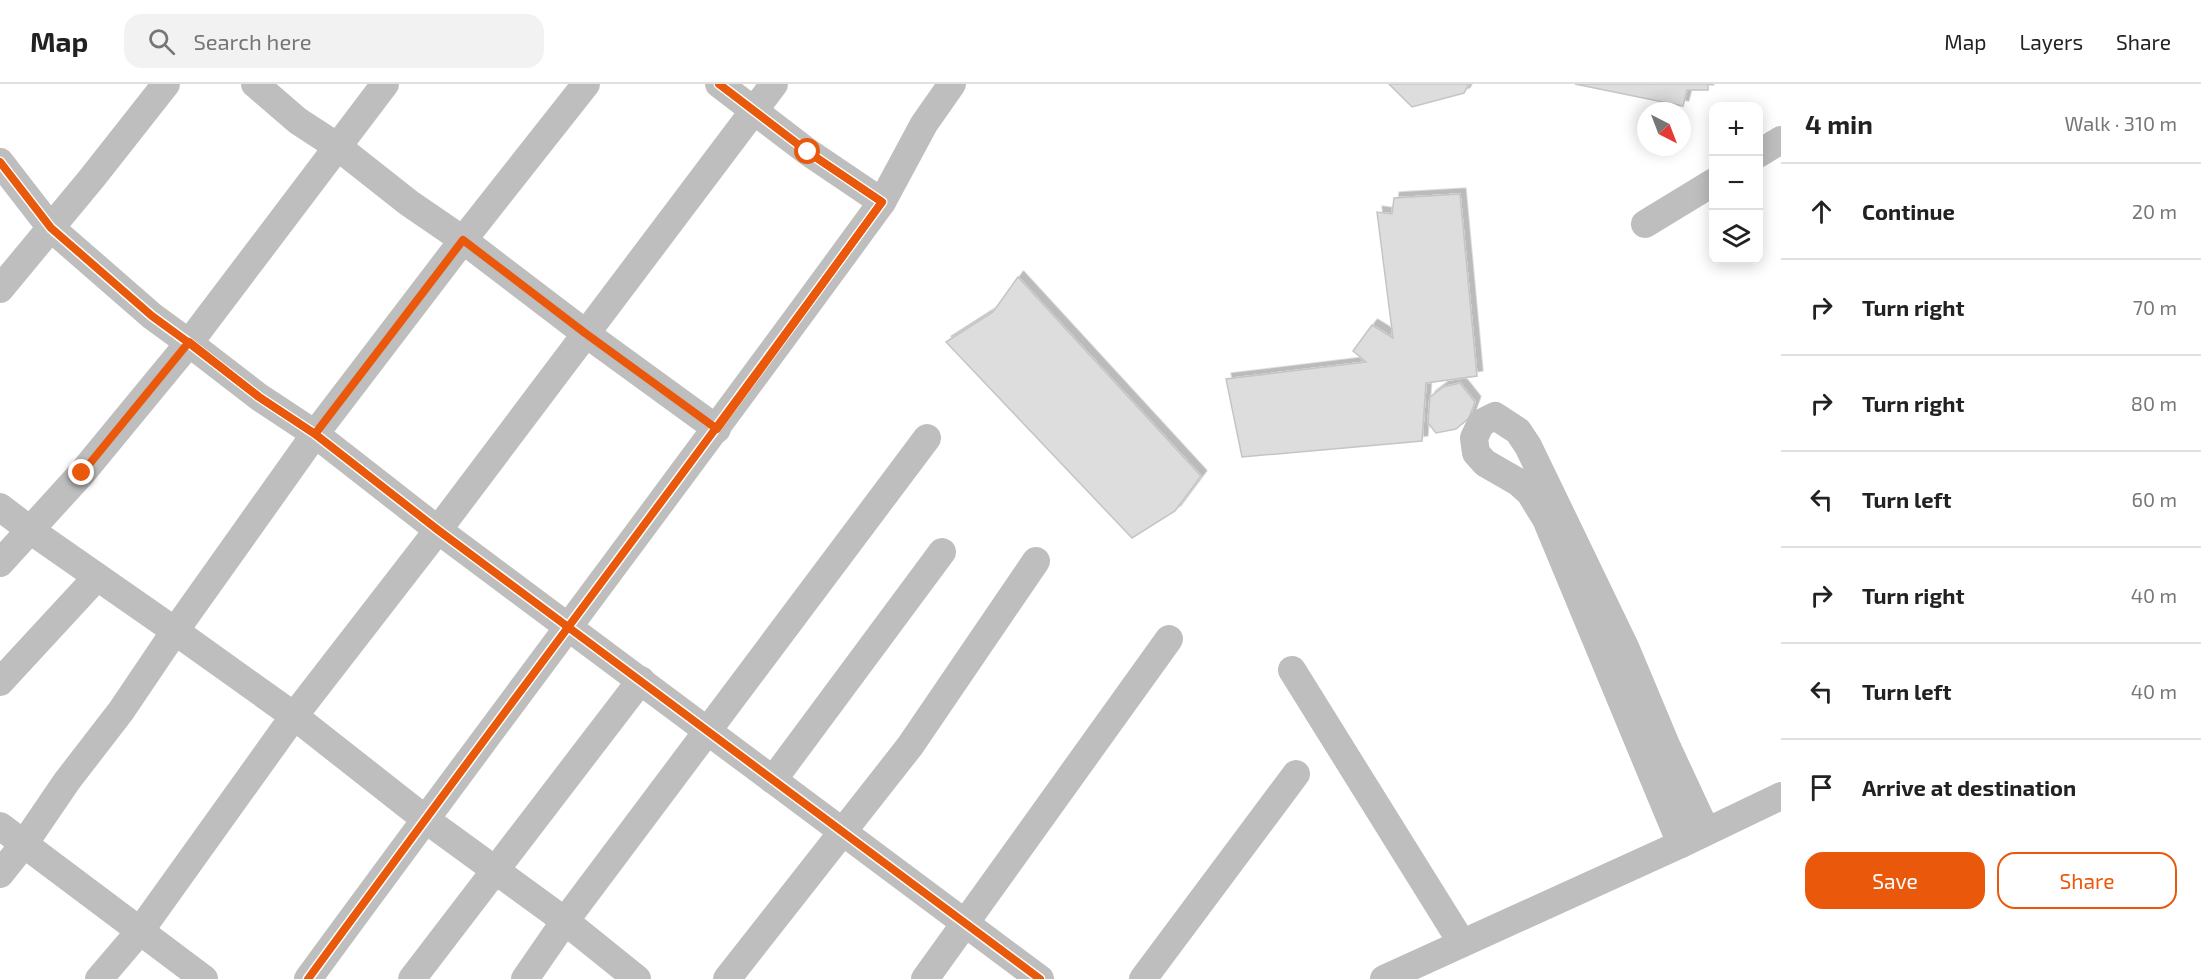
<!DOCTYPE html>
<html lang="en">
<head>
<meta charset="utf-8">
<style>
	body { margin:0; font-family:"Exo 2",sans-serif; background:#f2f2f2; color:#222 }
	.controls { position:absolute; right:18px; top:18px; display:grid; overflow:hidden; border-radius:12px; box-shadow:0 3px 15px #0003 }
	.controls button { width:54px; height:54px; display:grid; place-items:center; padding:0; border:0; border-bottom:2px solid #e0e0e0; background:#fff; color:#222; font:30px sans-serif }
	.compass { position:absolute; left:1637px; top:18px; width:54px; height:54px; border-radius:50%; background:#fff; box-shadow:0 3px 15px #0003; rotate:138deg }
	.stop { position:absolute; width:18px; height:18px; margin:-14px; border:4px solid #ea580c; border-radius:50%; background:#fff }
	.stop.end { background:#ea580c; border-color:#fff; box-shadow:0 2px 6px #0008 }
	.list { margin:0; padding:0; list-style:none }
	h2 { display:flex; justify-content:space-between; align-items:center; height:78px; margin:0; padding:0 24px; font-size:26px }
	h2 small { font-size:20px; font-weight:400; color:#767676 }
	.list li { display:grid; grid-template-columns:39px 1fr auto; gap:18px; align-items:center; box-sizing:border-box; height:96px; padding:0 24px; border-top:2px solid #e0e0e0 }
	.list b { display:block; font-size:22px; white-space:nowrap }
	.list em { font-size:20px; font-style:normal; color:#767676 }
	.actions { display:flex; gap:12px; padding:18px 24px }
	.actions a { flex:1; padding:14px 0; border:2px solid #ea580c; border-radius:18px; text-align:center; font-size:21px; color:#ea580c }
	.actions .main { background:#ea580c; color:#fff }
	.icon { flex:none; width:33px; height:33px; fill:none; stroke:currentColor; stroke-width:2; stroke-linecap:round; stroke-linejoin:round }
	.map { position:relative; flex:none; width:1781px; height:895px; overflow:hidden }
	header { display:flex; align-items:center; gap:36px; box-sizing:border-box; height:84px; padding:0 30px; background:#fff; border-bottom:2px solid #e0e0e0 }
	header strong { font-size:28px }
	nav { display:flex; gap:33px; margin-inline-start:auto; font-size:21px }
	.search { width:420px; height:54px; background:#f2f2f2; display:flex; align-items:center; gap:15px; box-sizing:border-box; padding:0 21px; border-radius:18px; color:#767676; font-size:22px }
	main { display:flex }
	aside { flex:1; background:#fff }
	.map>svg:first-child { display:block }
	.building { fill:#ddd; stroke:#c5c5c5; stroke-width:1.5; filter:url(#shadow) }
	.lines { fill:none; stroke-linecap:round; stroke-linejoin:round }
	.minor { stroke:#bebebe; stroke-width:28 }
	.cycleway-casing { stroke:#fff; stroke-width:11 }
	.cycleway { stroke:#e8590c; stroke-width:8 }
	.route { stroke:#ea580c; stroke-width:8 }
</style>
</head>
<body>
<header>
<strong>Map</strong>
<div class="search"><svg class="icon" aria-label="search" viewBox="0 0 24 24"><circle cx="10" cy="10" r="6"/><path d="M15 15l6 6"/></svg>Search here</div>
<nav><a>Map</a><a>Layers</a><a>Share</a></nav>
</header>
<main>
<div class="map">
<svg width="1781" height="895" viewBox="0 0 1781 895">
	<defs>
		<filter id="shadow"><feDropShadow dx="5.5" dy="-5.5" stdDeviation="0" flood-color="#0004"/></filter>
	</defs>
	<rect width="100%" height="100%" fill="#fff"/>
	<g class="building">
		<polygon points="1389,0 1469,0 1464,9 1412,23"/>
		<polygon points="1575,0 1708,0 1708,6 1687,6 1683,22"/>
		<polygon points="1460,110 1477,292 1426,299 1422,357 1242,373 1226,295 1366,278 1353,267 1372,241 1393,254 1377,128 1392,130 1394,114"/>
		<polygon points="1018,193 1201,392 1175,427 1132,454 946,258 993,228"/>
		<polygon points="1460,299 1475,318 1469,334 1456,345 1436,349 1428,339 1430,313 1443,303"/>
	</g>
	<g class="lines">
		<g class="minor">
			<polyline points="255,0 298,37 338,63 409,119 463,156 585,249 717,345"/>
			<polyline points="1758,70 1781,56"/>
			<polyline points="0,78 51,144 152,232 189,259 259,313 315,350 438,446 1040,895"/>
			<polyline points="882,118 924,40 952,0"/>
			<polyline points="1645,140 1714,98"/>
			<polyline points="0,205 92,94 166,0"/>
			<polyline points="0,423 30,446 175,547 315,350 463,156 586,0"/>
			<polyline points="0,479 82,389 189,259 385,0"/>
			<polyline points="1292,586 1462,859"/>
			<polyline points="0,598 97,493"/>
			<polyline points="773,696 942,468"/>
			<polyline points="0,742 204,895"/>
			<polyline points="1681,760 1546,435 1530,409 1518,398 1485,379 1476,369 1474,354 1481,339 1495,332 1518,347 1528,362 1625,563 1666,661 1706,747"/>
			<polyline points="0,790 24,760 67,697 121,627 175,547 294,632 425,735 565,837 637,895"/>
			<polyline points="99,895 140,847 294,632 438,446 774,0"/>
			<path d="M308 895C498 635 693 378 882 118L808 68 719 0"/>
			<polyline points="412,895 641,596"/>
			<polyline points="525,895 565,837 927,354"/>
			<polyline points="727,895 910,662 1036,477"/>
			<polyline points="925,895 1169,555"/>
			<polyline points="1143,895 1296,690"/>
			<polyline points="1384,895 1681,760 1781,712"/>
		</g>
		<g class="cycleway-casing">
			<g id="cycleway">
				<polyline points="0,78 51,144 152,232 189,259 259,313 315,350 438,446 1040,895"/>
				<path d="M308 895C498 635 693 378 882 118L808 68 719 0"/>
			</g>
		</g>
		<use href="#cycleway" class="cycleway"/>
	</g>
	<g class="lines">
		<polyline class="route" points="82,389 189,258 259,313 315,350 463,156 585,249 717,345 882,118 808,68"/>
	</g>
</svg>
<div class="controls">
<button>+</button>
<button>−</button>
<button><svg class="icon" aria-label="layers" viewBox="0 0 24 24"><path d="M12 4l9 5-9 5-9-5zM3 14l9 5 9-5"/></svg></button>
</div>
<svg class="compass" viewBox="-18 -18 36 36"><path d="M0-13l5 13h-10z" fill="#e53935"/><path d="M0 13l5-13h-10z" fill="#767676"/></svg>
<div class="stop" style="left:808px;top:68px"></div>
<div class="stop end" style="left:82px;top:389px"></div>
</div>
<aside>
<h2>4 min<small>Walk · 310 m</small></h2>
<ul class="list">
<li><svg class="icon" aria-label="ahead" viewBox="0 0 24 24"><path d="M12 20V5M6 11l6-6 6 6"/></svg><div><b>Continue</b></div><em>20 m</em></li>
<li><svg class="icon" aria-label="right" viewBox="0 0 24 24"><path d="M7 20v-9h11M14 6l5 5-5 5"/></svg><div><b>Turn right</b></div><em>70 m</em></li>
<li><svg class="icon" aria-label="right" viewBox="0 0 24 24"><path d="M7 20v-9h11M14 6l5 5-5 5"/></svg><div><b>Turn right</b></div><em>80 m</em></li>
<li><svg class="icon" aria-label="left" viewBox="0 0 24 24"><path d="M17 20v-9H6M10 6l-5 5 5 5"/></svg><div><b>Turn left</b></div><em>60 m</em></li>
<li><svg class="icon" aria-label="right" viewBox="0 0 24 24"><path d="M7 20v-9h11M14 6l5 5-5 5"/></svg><div><b>Turn right</b></div><em>40 m</em></li>
<li><svg class="icon" aria-label="left" viewBox="0 0 24 24"><path d="M17 20v-9H6M10 6l-5 5 5 5"/></svg><div><b>Turn left</b></div><em>40 m</em></li>
<li><svg class="icon" aria-label="arrive" viewBox="0 0 24 24"><path d="M6 21V4h12l-3 4 3 4H6"/></svg><div><b>Arrive at destination</b></div></li>
</ul>
<div class="actions"><a class="main">Save</a><a>Share</a></div>
</aside>
</main>
</body>
</html>
